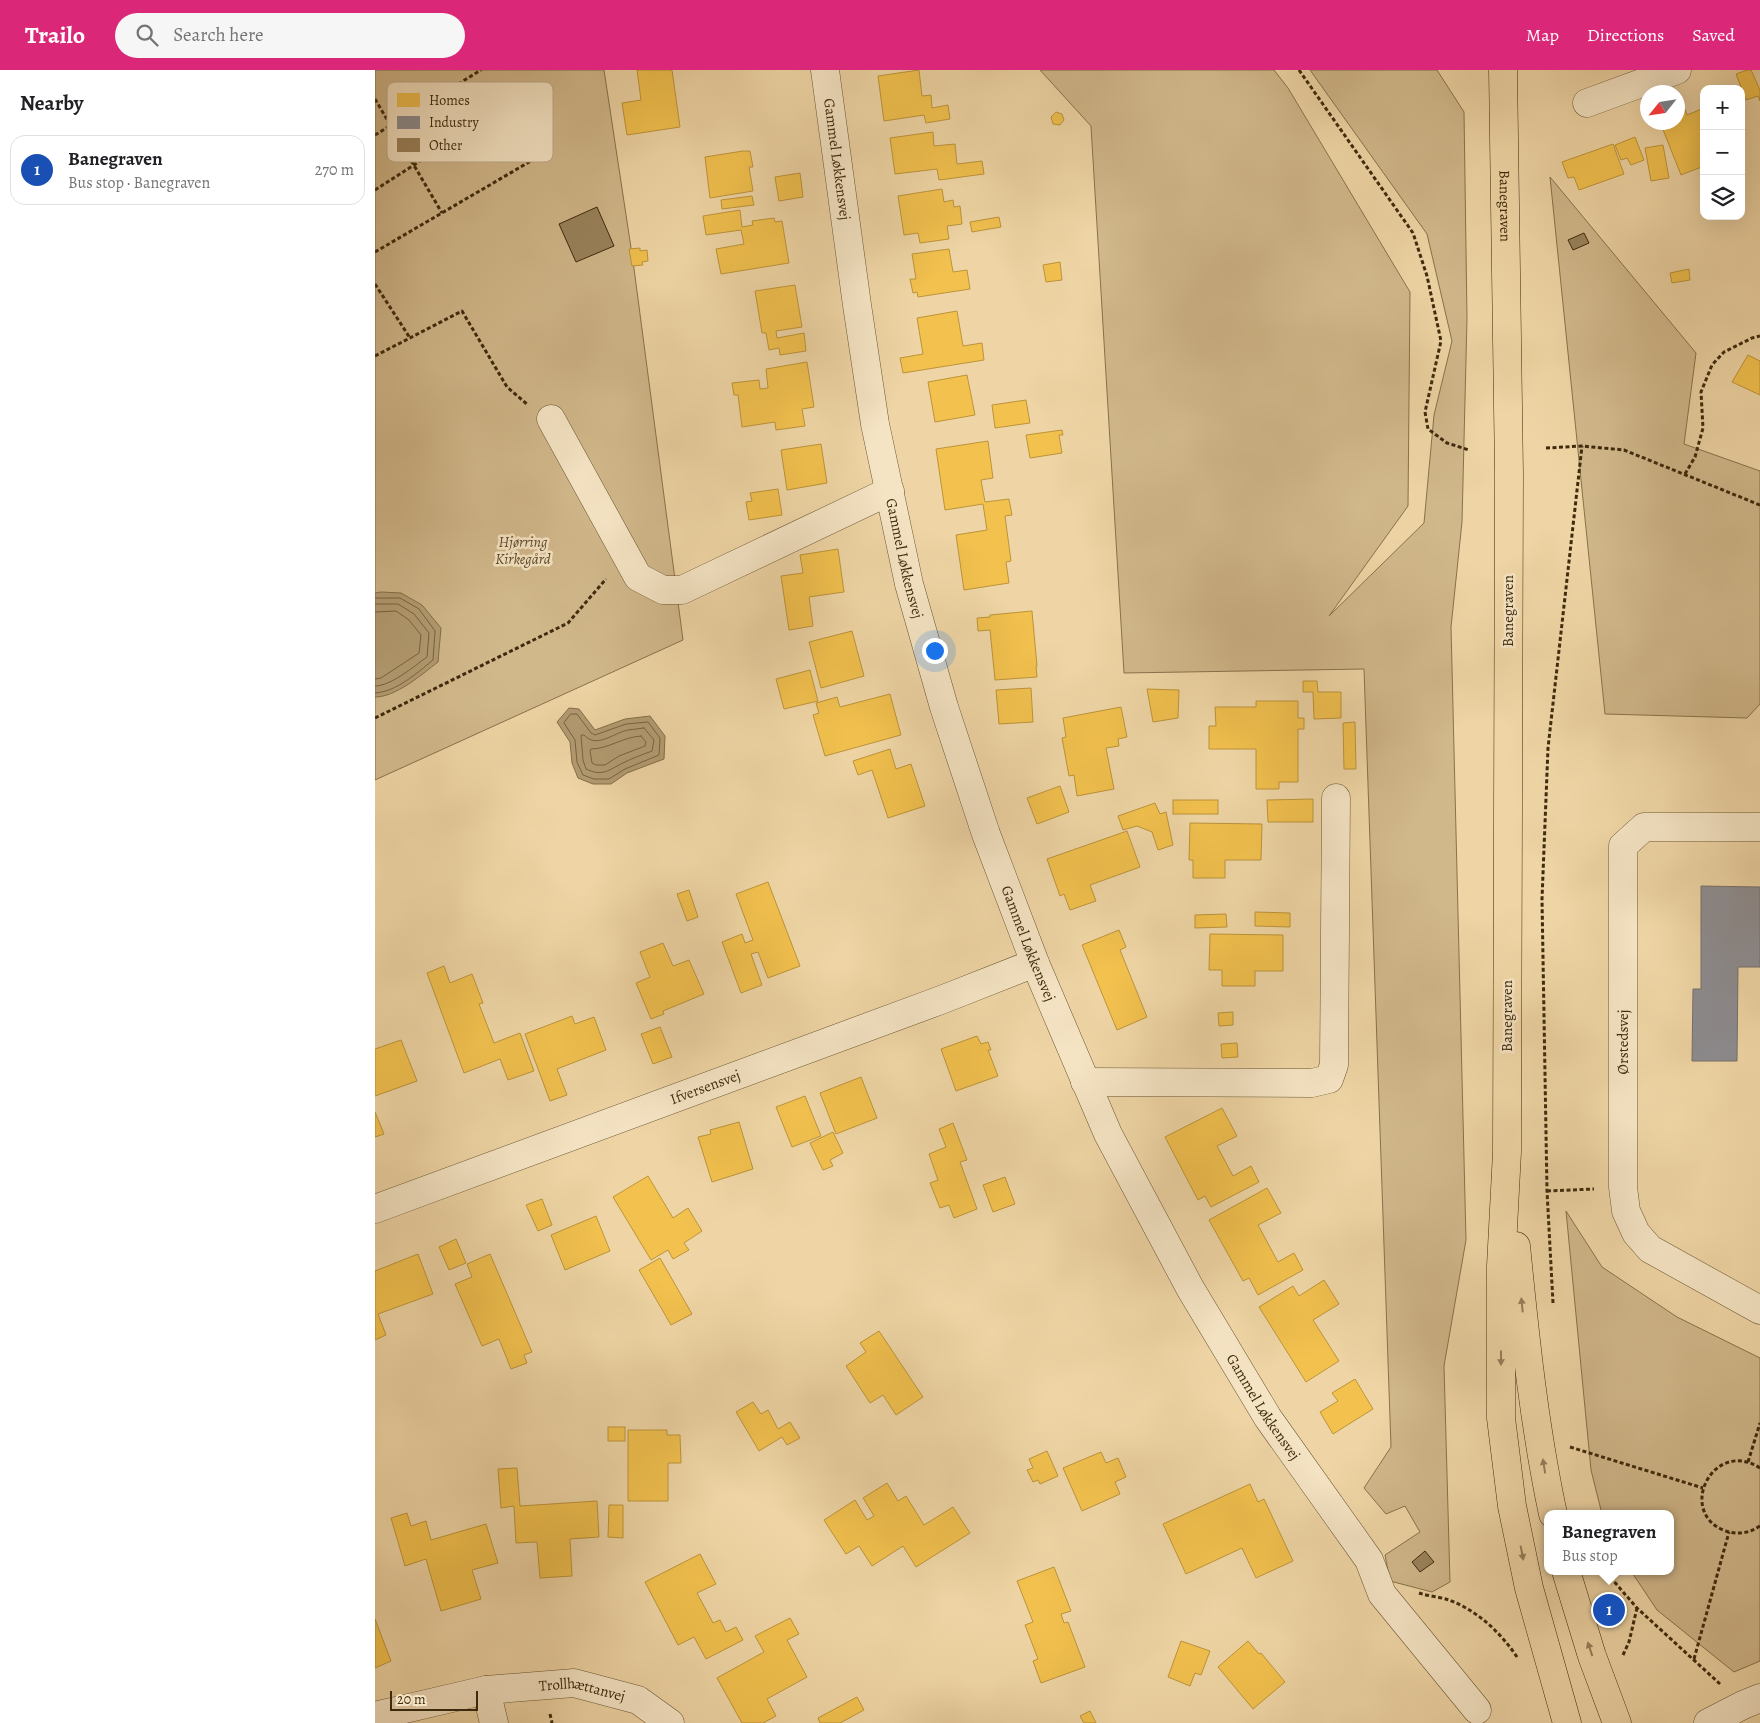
<!DOCTYPE html>
<html lang="en">
<head>
<meta charset="utf-8">
<style>
	body { margin:0; font-family:Alegreya,serif; background:#f6f6f6; color:#202124 }
	.controls { position:absolute; right:15px; top:15px; display:grid; overflow:hidden; border-radius:10px; box-shadow:0 5px 20px #0002 }
	.controls button { width:45px; height:45px; display:grid; place-items:center; padding:0; border:0; border-bottom:1px solid #e0e0e0; background:#fff; color:#202124; font:25px sans-serif }
	.compass { position:absolute; left:1265px; top:15px; width:45px; height:45px; border-radius:50%; background:#fff; box-shadow:0 5px 20px #0002; rotate:240deg }
	.scale { position:absolute; left:15px; bottom:12px; width:88px; box-sizing:border-box; padding-left:5px; border:2px solid #3e2b0d; border-top:0; font-size:14px; line-height:18px; white-space:nowrap; color:#3e2b0d; -webkit-text-stroke:4px #f5e4c4; paint-order:stroke }
	.you { position:absolute; left:559px; top:580px; width:18px; height:18px; margin:-12px; border:4px solid #fff; border-radius:50%; background:#1a73e8; box-shadow:0 0 0 8px #1a73e833 }
	.badge { display:grid; place-items:center; width:32px; height:32px; border-radius:50%; background:#db2777; color:#fff; font-size:16px; font-weight:700 }
	.pin { position:absolute; translate:-50% -50%; border:2px solid #fff; box-shadow:0 1px 5px #0006 }
	.popup { position:absolute; left:1169px; top:1440px; width:130px; height:65px; box-sizing:border-box; display:grid; place-content:center; border-radius:10px; background:#fff; filter:drop-shadow(0 1px 4px #0005); font-size:16px; white-space:nowrap; color:#757577 }
	.popup b { font-size:19px; color:#202124 }
	.popup::after { content:''; position:absolute; left:50%; top:100%; margin-left:-10px; border:10px solid transparent; border-top-color:#fff }
	.list { margin:0; padding:0; list-style:none }
	h2 { display:flex; justify-content:space-between; align-items:center; height:65px; margin:0; padding:0 20px; font-size:21px }
	h2 small { font-size:16px; font-weight:400; color:#757577 }
	.list li { display:grid; grid-template-columns:32px 1fr auto; gap:15px; align-items:center; box-sizing:border-box; height:70px; margin:0 10px 10px; padding:0 10px; border:1px solid #e0e0e0; border-radius:15px }
	.list b { display:block; font-size:19px; white-space:nowrap }
	.list p { margin:0; font-size:16px; white-space:nowrap; color:#757577 }
	.list em { font-size:16px; font-style:normal; color:#757577 }
	.icon { flex:none; width:28px; height:28px; fill:none; stroke:currentColor; stroke-width:2; stroke-linecap:round; stroke-linejoin:round }
	.map { position:relative; flex:none; width:1385px; height:1653px; overflow:hidden }
	header { display:flex; align-items:center; gap:30px; box-sizing:border-box; height:70px; padding:0 25px; background:#db2777; color:#fff }
	header strong { font-size:24px }
	nav { display:flex; gap:28px; margin-inline-start:auto; font-size:18px }
	.search { width:350px; height:45px; background:#f6f6f6; display:flex; align-items:center; gap:12px; box-sizing:border-box; padding:0 18px; border-radius:28px; color:#757577; font-size:19px }
	main { display:flex }
	aside { flex:1; background:#fff }
	.map>svg:first-child { display:block }
	.green { fill:#d1b88b; stroke:#88724c }
	.water { fill:#b39b71; stroke:#846e49 }
	.homes { fill:#f2c14e; stroke:#bc943a }
	.industry { fill:#8d8d92; stroke:#75706a }
	.lines { fill:none; stroke-linecap:round; stroke-linejoin:round }
	.shore { stroke:#78633f; stroke-width:1 }
	.building { fill:#9a835c; stroke:#3e2b0d }
	.minor-casing { stroke:#6a5633; stroke-width:29 }
	.major-casing { stroke:#3e2b0d; stroke-width:29 }
	.path { stroke:#3e2b0d; stroke-width:3; stroke-dasharray:4 2.5; stroke-linecap:butt }
	.minor { stroke:#f5e4c4; stroke-width:28 }
	.major { stroke:#efd5a5; stroke-width:28 }
	.oneway { fill:#968059 }
	.labels { text-anchor:middle; dominant-baseline:central; stroke-width:5; stroke-linejoin:round; paint-order:stroke }
	.street-label { font-size:15px; fill:#3e2b0d; stroke:#f5e4c4 }
	.park-label { font-size:15px; font-style:italic; fill:#5b4726; stroke:#f5e4c4 }
	.key { fill:#f5e4c4; stroke:#beac8d; stroke-width:1 }
	.key-label { font-size:14px; fill:#3e2b0d }
</style>
</head>
<body>
<header>
<strong>Trailo</strong>
<div class="search"><svg class="icon" aria-label="search" viewBox="0 0 24 24"><circle cx="10" cy="10" r="6"/><path d="M15 15l6 6"/></svg>Search here</div>
<nav><a>Map</a><a>Directions</a><a>Saved</a></nav>
</header>
<main>
<aside>
<h2>Nearby<small></small></h2>
<ul class="list">
<li><span class="badge" style="background:#1a4fb4">1</span><div><b>Banegraven</b><p>Bus stop · Banegraven</p></div><em>270 m</em></li>
</ul>
</aside>
<div class="map">
<svg width="1385" height="1653" viewBox="0 0 1385 1653">
	<rect width="100%" height="100%" fill="#efd5a5"/>
	<filter id="stains"><feTurbulence type="fractalNoise" baseFrequency=".004" numOctaves="4"/><feColorMatrix values="0 0 0 0 .2 0 0 0 0 .09 0 0 0 0 .02 0 0 0 .5 -.17"/></filter>
	<radialGradient id="worn" r=".72"><stop offset=".6" stop-color="#630" stop-opacity="0"/><stop offset="1" stop-color="#630" stop-opacity=".3"/></radialGradient>
	<g class="green">
		<polygon points="0,0 229,0 258,191 308,570 0,710"/>
		<polygon points="665,0 899,0 913,18 1035,222 1033,436 954,546 1049,453 1059,345 1077,271 1052,164 935,0 1062,0 1089,42 1092,248 1087,452 1076,557 1091,1170 1069,1296 1075,1512 1057,1522 1015,1511 1010,1485 1045,1462 1030,1436 1011,1444 989,1418 1016,1377 989,599 749,603 716,56"/>
		<polygon points="1175,107 1321,283 1309,374 1385,401 1385,634 1372,648 1230,644"/>
		<polygon points="1191,1141 1227,1197 1302,1247 1385,1288 1385,1591 1359,1602 1282,1540 1256,1501 1295,1501 1295,1444 1227,1444 1216,1400"/>
	</g>
	<g class="water">
		<path d="M6 522 26 523 47 535 66 558 63 592C46 605 21 627 0 627V523Z"/>
		<polygon points="194,638 204,639 220,660 250,649 275,646 290,666 289,689 252,703 236,714 218,714 203,708 197,693 195,672 182,652"/>
	</g>
	<g class="homes">
		<polygon points="262,0 297,0 305,57 252,65 247,33 266,30"/>
		<polygon points="544,0 547,26 556,25 557,38 573,35 575,49 551,53 549,45 509,51 503,6"/>
		<polygon points="1372,0 1376,0 1385,20 1385,31 1383,26 1371,30 1361,4"/>
		<polygon points="1309,37 1312,45 1329,38 1329,96 1306,105 1285,52 1302,52 1302,40"/>
		<polygon points="681,42 687,44 689,50 685,55 678,54 676,47"/>
		<polygon points="558,62 559,76 580,74 582,94 607,91 609,104 564,110 562,99 520,104 515,68"/>
		<polygon points="1260,67 1269,90 1256,95 1252,88 1246,90 1240,75"/>
		<polygon points="1238,74 1249,104 1204,120 1199,107 1193,108 1187,92"/>
		<polygon points="1288,75 1294,108 1276,111 1270,78"/>
		<polygon points="368,81 375,81 378,97 374,97 378,121 335,128 330,87"/>
		<polygon points="425,103 428,127 404,131 400,107"/>
		<polygon points="567,119 569,132 578,130 579,137 585,136 587,154 572,156 574,169 545,173 543,163 529,165 523,126"/>
		<polygon points="377,126 379,135 347,139 346,130"/>
		<polygon points="365,140 367,157 378,155 377,151 399,148 400,152 407,151 414,193 346,204 341,179 369,174 366,160 331,165 328,146"/>
		<polygon points="624,147 626,157 597,162 595,152"/>
		<polygon points="265,178 265,181 272,180 273,191 267,192 268,195 257,196 254,179"/>
		<polygon points="574,179 578,202 592,200 595,219 543,227 542,222 538,223 535,209 541,209 537,184"/>
		<polygon points="685,192 687,210 671,212 668,195"/>
		<polygon points="1314,199 1315,210 1297,213 1295,203"/>
		<polygon points="420,215 427,257 401,261 402,268 429,263 431,281 405,285 404,278 394,280 391,263 387,263 380,221"/>
		<polygon points="582,241 588,276 607,273 609,290 528,303 525,288 548,284 542,248"/>
		<polygon points="1373,285 1385,291 1385,325 1357,312"/>
		<polygon points="432,292 439,337 427,339 430,356 401,360 400,352 367,357 363,325 359,325 357,313 384,310 385,319 393,318 391,299"/>
		<polygon points="592,305 600,345 560,352 553,312"/>
		<polygon points="651,330 655,353 620,358 617,335"/>
		<polygon points="687,360 688,365 684,365 687,383 655,388 651,365"/>
		<polygon points="613,371 618,408 606,410 610,432 634,429 637,445 630,446 636,491 631,492 634,513 589,520 581,465 612,460 608,434 570,440 561,379"/>
		<polygon points="446,374 452,413 412,420 406,380"/>
		<polygon points="403,419 407,445 374,450 371,432 377,431 375,423"/>
		<polygon points="463,479 469,522 434,527 438,556 414,560 406,506 428,503 425,485"/>
		<polygon points="657,541 662,596 661,596 662,607 620,610 615,560 603,561 602,548 615,547 615,545"/>
		<polygon points="477,561 489,606 446,618 434,572"/>
		<polygon points="435,600 443,631 409,639 401,609"/>
		<polygon points="928,611 942,611 943,622 966,622 966,648 939,649 938,622 928,622"/>
		<polygon points="656,618 658,652 624,654 621,620"/>
		<polygon points="772,619 804,620 803,648 778,652"/>
		<polygon points="515,624 526,665 450,686 438,645 444,643 441,633 462,627 465,637"/>
		<polygon points="881,631 923,631 923,648 929,648 929,659 923,659 923,712 904,712 904,719 881,719 881,679 834,679 834,656 841,656 840,637 881,637"/>
		<polygon points="746,637 752,667 743,669 744,676 731,678 739,719 702,726 699,705 694,706 687,668 691,667 688,648"/>
		<polygon points="980,652 981,699 969,699 968,653"/>
		<polygon points="515,679 521,699 536,694 550,736 513,748 497,700 483,705 478,691"/>
		<polygon points="685,716 694,742 662,754 652,728"/>
		<polygon points="938,729 938,752 893,752 892,730"/>
		<rect x="798" y="730" width="45" height="14"/>
		<polygon points="780,733 785,744 791,742 798,775 783,780 777,762 762,756 748,760 743,746"/>
		<polygon points="815,753 887,754 886,790 850,790 850,808 818,808 818,790 814,790"/>
		<polygon points="752,761 765,797 715,815 721,831 695,840 689,824 685,826 672,789"/>
		<polygon points="393,812 425,896 393,908 383,882 376,884 387,915 366,923 347,872 367,864 370,873 378,870 361,824"/>
		<polygon points="314,820 323,847 312,851 302,824"/>
		<polygon points="880,842 915,843 915,857 880,856"/>
		<polygon points="851,844 852,857 820,858 820,845"/>
		<polygon points="744,860 751,877 745,880 772,947 742,960 707,875"/>
		<polygon points="835,864 908,865 908,901 880,901 880,916 847,916 847,900 834,900"/>
		<polygon points="288,873 298,896 314,890 329,924 288,941 289,944 276,949 261,913 275,907 265,882"/>
		<polygon points="69,896 75,913 97,904 108,933 104,934 119,973 145,963 159,1001 133,1010 125,989 89,1003 52,903"/>
		<polygon points="858,942 858,955 844,956 843,943"/>
		<polygon points="197,946 200,954 219,947 231,980 182,999 192,1025 175,1031 150,964"/>
		<polygon points="285,957 297,987 278,994 266,964"/>
		<polygon points="602,966 606,974 613,972 616,980 613,980 623,1006 581,1021 566,979"/>
		<polygon points="26,970 42,1011 0,1026 0,979"/>
		<polygon points="862,973 863,987 847,988 846,974"/>
		<polygon points="486,1007 502,1048 461,1064 445,1023"/>
		<polygon points="430,1026 446,1066 417,1077 401,1037"/>
		<polygon points="847,1038 862,1066 842,1076 858,1106 876,1096 884,1112 836,1137 830,1126 823,1130 790,1067"/>
		<polygon points="0,1042 9,1064 0,1067"/>
		<polygon points="364,1052 378,1099 337,1112 323,1067 336,1064 335,1060"/>
		<polygon points="578,1053 592,1090 585,1092 602,1139 579,1148 574,1135 565,1138 555,1113 563,1110 554,1084 571,1077 564,1059"/>
		<polygon points="458,1062 468,1083 455,1090 458,1096 448,1100 435,1073"/>
		<polygon points="273,1106 298,1148 313,1138 327,1161 309,1173 314,1180 298,1189 293,1180 276,1190 238,1127"/>
		<polygon points="630,1107 640,1134 618,1142 608,1115"/>
		<polygon points="892,1118 906,1143 883,1155 903,1192 919,1183 928,1200 883,1225 874,1208 868,1211 834,1150"/>
		<polygon points="167,1129 177,1155 163,1161 151,1135"/>
		<polygon points="221,1146 235,1181 190,1200 176,1165"/>
		<polygon points="81,1169 91,1193 74,1200 64,1177"/>
		<polygon points="43,1184 58,1224 3,1244 11,1265 0,1270 0,1201"/>
		<polygon points="115,1184 157,1282 149,1285 152,1293 136,1299 124,1269 107,1276 80,1214 97,1207 92,1194"/>
		<polygon points="285,1188 317,1244 296,1255 264,1200"/>
		<polygon points="949,1210 964,1234 938,1250 964,1291 931,1312 884,1237 918,1216 924,1226"/>
		<polygon points="504,1261 548,1327 521,1345 508,1325 495,1333 471,1296 491,1282 485,1273"/>
		<polygon points="980,1309 998,1339 958,1364 945,1342 963,1331 957,1323"/>
		<polygon points="378,1332 386,1344 393,1340 403,1359 415,1352 425,1368 412,1375 407,1367 384,1381 361,1342"/>
		<rect x="233" y="1357" width="17" height="14"/>
		<polygon points="253,1360 292,1360 292,1365 305,1365 306,1393 293,1393 293,1431 253,1431"/>
		<polygon points="672,1381 683,1406 665,1414 663,1410 658,1412 652,1400 658,1398 654,1389"/>
		<polygon points="726,1382 731,1393 743,1388 751,1407 740,1412 745,1424 707,1441 688,1398"/>
		<polygon points="142,1398 145,1436 222,1431 224,1467 195,1469 197,1506 165,1508 162,1472 141,1473 139,1436 126,1438 123,1399"/>
		<polygon points="512,1413 523,1431 531,1426 549,1455 578,1437 595,1463 541,1497 528,1476 497,1496 484,1476 471,1484 449,1450 480,1430 492,1450 499,1446 488,1428"/>
		<polygon points="875,1414 883,1432 889,1429 918,1491 881,1508 867,1478 811,1504 788,1454"/>
		<polygon points="234,1435 248,1435 248,1468 233,1467"/>
		<polygon points="32,1443 36,1456 51,1451 56,1470 111,1454 123,1493 97,1500 106,1529 66,1541 51,1489 30,1496 16,1448"/>
		<polygon points="325,1484 341,1514 322,1523 338,1553 345,1550 351,1562 361,1557 368,1570 331,1589 319,1567 303,1575 270,1512"/>
		<polygon points="679,1497 696,1541 686,1544 689,1553 693,1552 710,1597 666,1613 658,1591 663,1589 650,1555 658,1552 642,1511"/>
		<polygon points="415,1548 424,1564 412,1570 432,1607 392,1629 401,1646 388,1653 367,1653 342,1608 389,1582 380,1566"/>
		<polygon points="0,1549 16,1591 0,1598"/>
		<polygon points="806,1571 835,1581 826,1605 820,1603 815,1616 793,1607"/>
		<polygon points="873,1571 884,1584 886,1583 910,1612 878,1639 843,1597"/>
		<polygon points="482,1627 489,1640 465,1653 445,1653 443,1648"/>
		<polygon points="715,1641 721,1653 709,1653 705,1646"/>
	</g>
	<polygon class="industry" points="1326,816 1385,817 1385,897 1363,897 1362,991 1317,991 1318,919 1326,919"/>
	<g class="lines">
		<g class="shore">
			<path d="M0 528H25L44 539 60 561 58 590C42 603 21 622 0 623"/>
			<path d="M0 534H23L39 544 54 563 52 587C38 597 16 616 0 616"/>
			<polyline points="0,542 21,541 34,550 46,565 44,583 6,608 0,609"/>
			<polygon points="196,644 202,644 216,663 220,665 251,654 273,652 285,668 284,685 250,699 234,709 219,709 208,705 202,692 200,670 189,653"/>
			<path d="M269 658 279 670 277 681C267 685 257 688 248 693 233 700 228 707 211 699L208 690 206 665H209C222 679 238 663 253 660 258 659 264 659 269 658Z"/>
			<path d="M266 666 271 672 270 676 244 686 230 695H221L217 693 215 681 216 679C233 679 248 667 266 666Z"/>
		</g>
	</g>
	<g class="building">
		<polygon points="222,137 239,176 201,192 184,154"/>
		<polygon points="1209,163 1214,173 1198,180 1193,170"/>
		<polygon points="1050,1481 1059,1492 1045,1502 1037,1492"/>
	</g>
	<g class="lines">
		<g class="minor-casing">
			<g id="minor">
				<path id="s1" d="M450 0 482 235 500 354 534 514 569 637 611 764 660 893 733 1064 815 1218 893 1348 994 1490 1007 1524 1102 1640"/>
				<polyline points="1212,33 1302,0"/>
				<polyline points="176,349 263,507 288,520 307,520 515,421"/>
				<polyline points="1385,757 1269,757 1248,776 1248,1117 1251,1141 1261,1163 1275,1179 1385,1240"/>
				<polyline points="710,1012 937,1013 954,1009 959,995 961,728"/>
				<path id="s2" d="M0 1139 566 930 660 893"/>
				<polyline points="111,1620 119,1653"/>
				<path id="s3" d="M0 1646 111 1620 199 1613 263 1630 295 1653"/>
				<polyline points="1333,1653 1368,1635 1385,1628"/>
			</g>
		</g>
		<g class="major-casing">
			<g id="major">
				<path id="s4" d="M1128 0 1134 403 1132 1082 1126 1196V1348L1137 1436 1154 1518 1192 1653"/>
				<path d="M1141 1176C1150 1266 1159 1355 1178 1444"/>
				<polyline points="1191,1501 1217,1586 1242,1653"/>
			</g>
		</g>
		<g class="path">
			<polyline points="924,0 1038,163 1052,206 1066,271 1050,342 1053,359 1072,373 1094,380"/>
			<polyline points="0,29 67,143"/>
			<polyline points="0,65 106,0"/>
			<polyline points="0,120 115,46"/>
			<polyline points="0,182 173,81"/>
			<polyline points="0,214 35,268"/>
			<polyline points="0,286 87,241 132,317 153,335"/>
			<polyline points="1171,378 1207,376 1249,380 1385,435"/>
			<polyline points="1310,404 1320,387 1328,358 1326,322 1337,295 1349,282 1377,268 1385,266"/>
			<polyline points="0,648 193,553 231,509"/>
			<polyline points="1172,1121 1219,1119"/>
			<polyline points="1178,1233 1172,1121 1167,829 1173,678 1207,376"/>
			<polyline points="1195,1377 1328,1418"/>
			<polyline points="1373,1392 1385,1353"/>
			<path d="M1385 1398C1339 1368 1302 1440 1348 1460 1361 1465 1373 1464 1385 1456"/>
			<polyline points="1233,1501 1236,1508 1262,1538 1345,1614"/>
			<path d="M1044 1523C1053 1526 1065 1527 1074 1530 1103 1541 1125 1562 1142 1587"/>
			<polyline points="1248,1585 1254,1572 1262,1538"/>
			<polyline points="1319,1589 1354,1462"/>
			<polyline points="175,1644 177,1653"/>
		</g>
		<use href="#minor" class="minor"/>
		<use href="#major" class="major"/>
	</g>
	<defs><path id="oneway-solid" d="M-6-.8H1V-3.2L6.5 0L1 3.2V.8H-6Z" transform="scale(1.25)"/></defs>
	<g class="oneway">
		<use href="#oneway-solid" transform="translate(1147 1235) rotate(-96)"/>
		<use href="#oneway-solid" transform="translate(1126 1288) rotate(90)"/>
		<use href="#oneway-solid" transform="translate(1169 1396) rotate(-99)"/>
		<use href="#oneway-solid" transform="translate(1147 1483) rotate(79)"/>
		<use href="#oneway-solid" transform="translate(1215 1579) rotate(-108)"/>
	</g>
	<g class="labels">
		<g class="street-label">
			<text stroke="none"><textPath href="#s1" startOffset="90">Gammel Løkkensvej</textPath></text>
			<text stroke="none"><textPath href="#s4" startOffset="136">Banegraven</textPath></text>
			<text stroke="none"><textPath href="#s1" startOffset="495">Gammel Løkkensvej</textPath></text>
			<text transform="translate(1133 541) rotate(-90)">Banegraven</text>
			<text stroke="none"><textPath href="#s1" startOffset="900">Gammel Løkkensvej</textPath></text>
			<text transform="translate(1132 946) rotate(-90)">Banegraven</text>
			<text transform="translate(1248 972) rotate(-90)">Ørstedsvej</text>
			<text stroke="none"><textPath href="#s2" startOffset="352">Ifversensvej</textPath></text>
			<text stroke="none"><textPath href="#s1" startOffset="1421">Gammel Løkkensvej</textPath></text>
			<text stroke="none"><textPath href="#s3" startOffset="211">Trollhættanvej</textPath></text>
		</g>
		<g class="park-label">
			<text x="148" y="472">Hjørring<tspan x="148" dy="17">Kirkegård</tspan></text>
		</g>
	</g>
	<rect x="12" y="12" width="166" height="80" rx="8" class="key"/>
	<rect x="22" y="23" width="23" height="14" fill="#f2c14e"/>
	<rect x="22" y="46" width="23" height="13" fill="#8d8d92"/>
	<rect x="22" y="68" width="23" height="14" fill="#9a835c"/>
	<g class="key-label">
		<text x="54" y="35">Homes</text>
		<text x="54" y="57">Industry</text>
		<text x="54" y="80">Other</text>
	</g>
	<rect width="100%" height="100%" filter="url(#stains)"/>
	<rect width="100%" height="100%" fill="url(#worn)"/>
</svg>
<div class="controls">
<button>+</button>
<button>−</button>
<button><svg class="icon" aria-label="layers" viewBox="0 0 24 24"><path d="M12 4l9 5-9 5-9-5zM3 14l9 5 9-5"/></svg></button>
</div>
<svg class="compass" viewBox="-18 -18 36 36"><path d="M0-13l5 13h-10z" fill="#e53935"/><path d="M0 13l5-13h-10z" fill="#757577"/></svg>
<div class="scale">20 m</div>
<div class="you"></div>
<div class="pin badge" style="left:1234px;top:1540px;background:#1a4fb4">1</div>
<div class="popup"><b>Banegraven</b>Bus stop</div>
</div>
</main>
</body>
</html>
